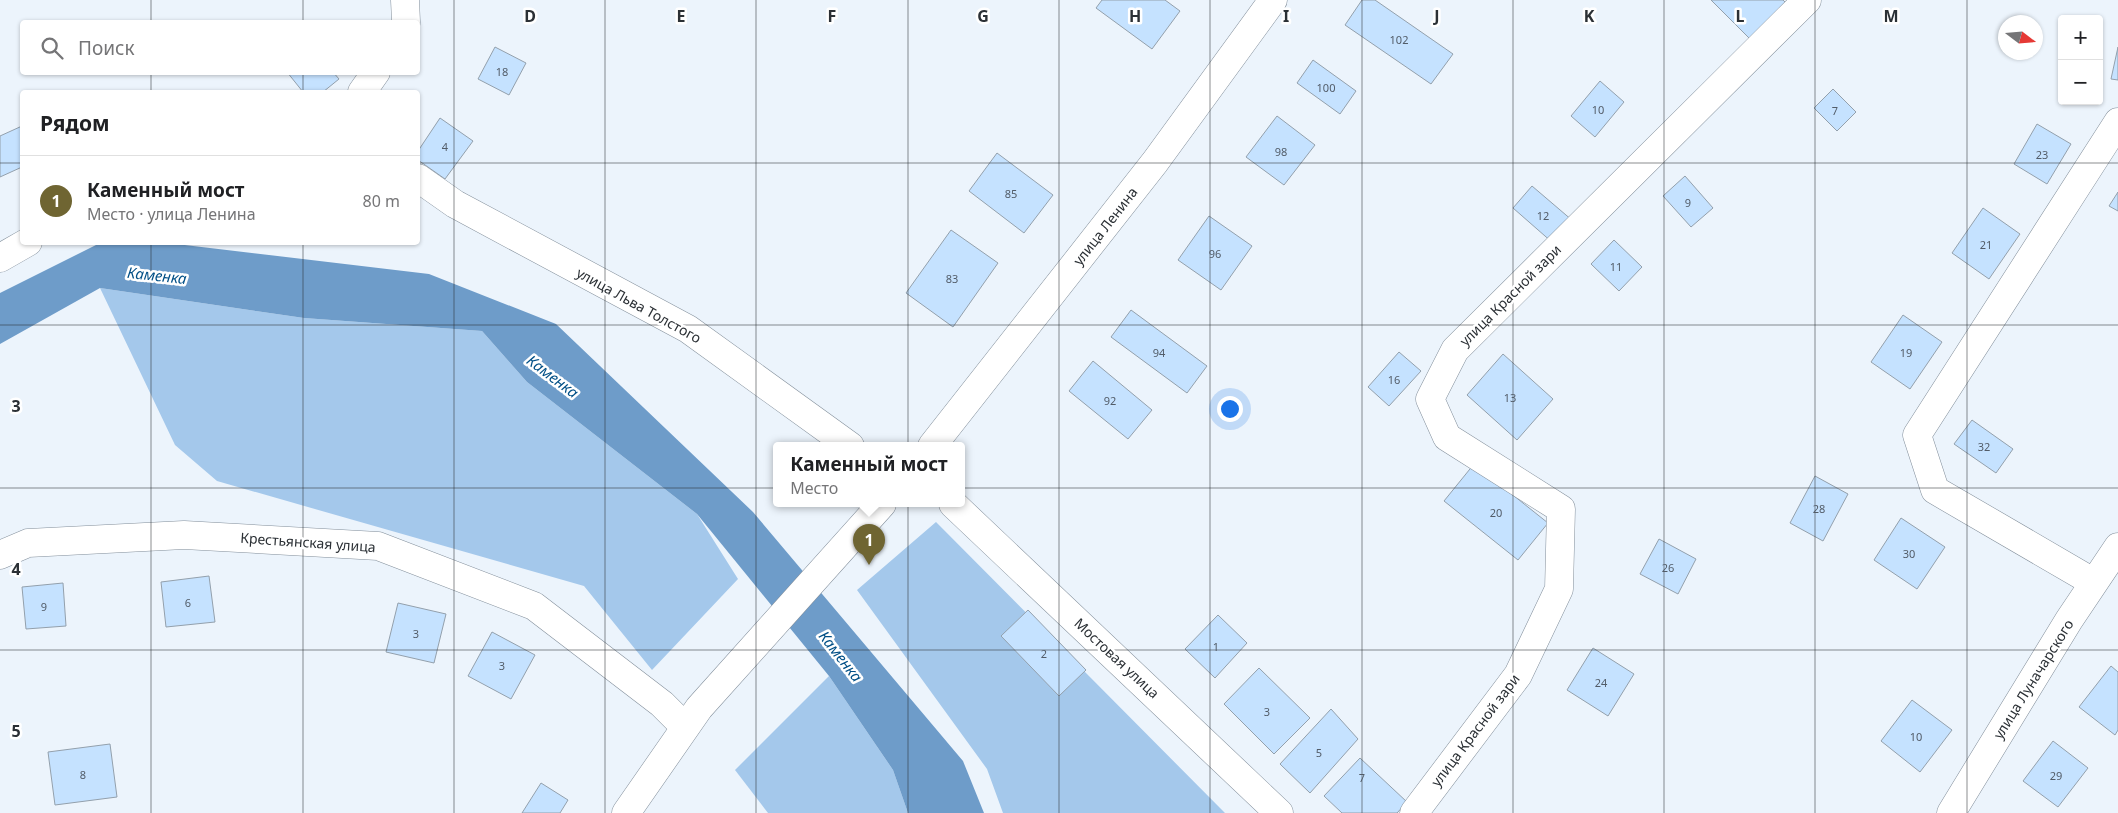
<!DOCTYPE html>
<html lang="ru">
<head>
<meta charset="utf-8">
<style>
	body { margin:0; font-family:"Noto Sans",sans-serif; background:#f6f6f6; color:#202124 }
	.controls { position:absolute; right:15px; top:15px; display:grid; overflow:hidden; border-radius:5px; box-shadow:0 1px 4px #0004 }
	.controls button { width:45px; height:45px; display:grid; place-items:center; padding:0; border:0; border-bottom:1px solid #e0e0e0; background:#fff; color:#202124; font:25px sans-serif }
	.compass { position:absolute; left:1998px; top:15px; width:45px; height:45px; border-radius:50%; background:#fff; box-shadow:0 1px 4px #0004; rotate:106deg }
	.you { position:absolute; left:1229px; top:408px; width:18px; height:18px; margin:-12px; border:4px solid #fff; border-radius:50%; background:#1a73e8; box-shadow:0 0 0 8px #1a73e833 }
	.badge { display:grid; place-items:center; width:32px; height:32px; border-radius:50%; background:#6f6532; color:#fff; font-size:16px; font-weight:700 }
	.pin { position:absolute; translate:-50% -41px; filter:drop-shadow(0 1px 2px #0008) }
	.pin::after { content:''; position:absolute; top:26px; width:18px; height:15px; background:inherit; clip-path:polygon(0 0,100% 0,50% 100%) }
	.popup { position:absolute; left:773px; top:442px; width:192px; height:65px; box-sizing:border-box; display:grid; place-content:center; border-radius:5px; background:#fff; filter:drop-shadow(0 1px 4px #0005); font-size:16px; white-space:nowrap; color:#757577 }
	.popup b { font-size:19px; color:#202124 }
	.popup::after { content:''; position:absolute; left:50%; top:100%; margin-left:-10px; border:10px solid transparent; border-top-color:#fff }
	.list { margin:0; padding:0; list-style:none }
	h2 { display:flex; justify-content:space-between; align-items:center; height:65px; margin:0; padding:0 20px; font-size:21px }
	h2 small { font-size:16px; font-weight:400; color:#757577 }
	.list li { display:grid; grid-template-columns:32px 1fr auto; gap:15px; align-items:center; box-sizing:border-box; height:90px; padding:0 20px; border-top:1px solid #e0e0e0 }
	.list b { display:block; font-size:19px; white-space:nowrap }
	.list p { margin:0; font-size:16px; white-space:nowrap; color:#757577 }
	.list em { font-size:16px; font-style:normal; color:#757577 }
	.icon { flex:none; width:28px; height:28px; fill:none; stroke:currentColor; stroke-width:2; stroke-linecap:round; stroke-linejoin:round }
	.map { position:relative; flex:none; width:2118px; height:813px; overflow:hidden }
	.search { position:absolute; background:#fff; box-shadow:0 1px 4px #0004; left:20px; top:20px; width:400px; height:55px; display:flex; align-items:center; gap:12px; box-sizing:border-box; padding:0 18px; border-radius:5px; color:#757577; font-size:19px }
	.panel { position:absolute; background:#fff; box-shadow:0 1px 4px #0004; left:20px; top:90px; width:400px; height:155px; border-radius:5px }
	.map>svg:first-child { display:block }
	.green { fill:#a4c8eb }
	.water { fill:#6e9cc9 }
	.building { fill:#c5e2ff; stroke:#93a0ac }
	.lines { fill:none; stroke-linecap:round; stroke-linejoin:round }
	.minor-casing { stroke:#838f9b; stroke-width:29 }
	.major-casing { stroke:#838f9b; stroke-width:29 }
	.minor { stroke:#fff; stroke-width:28 }
	.major { stroke:#fff; stroke-width:28 }
	.grid { fill:none; stroke:#2b3035; stroke-width:1; stroke-opacity:0.55 }
	.labels { text-anchor:middle; dominant-baseline:central; stroke-width:5; stroke-linejoin:round; paint-order:stroke }
	.number-label { font-size:11px; fill:#525c68 }
	.street-label { font-size:14px; fill:#2b3035; stroke:#fff }
	.water-label { font-size:15px; font-style:italic; fill:#014f86; stroke:#fff }
	.grid-label { font-size:16px; text-anchor:middle; font-weight:bold; fill:#2b3035; stroke:#fff; stroke-width:5; stroke-linejoin:round; paint-order:stroke }
</style>
</head>
<body>
<div class="map">
<svg width="2118" height="813" viewBox="0 0 2118 813">
	<rect width="100%" height="100%" fill="#ecf4fc"/>
	<g class="green">
		<polygon points="100,288 304,318 482,331 527,382 697,514 738,579 652,670 584,586 217,481 175,445"/>
		<polygon points="936,522 1225,813 1003,813 987,769 857,590"/>
		<polygon points="829,676 893,770 908,813 768,813 735,770"/>
	</g>
	<polygon class="water" points="102,242 168,243 429,274 556,324 753,512 963,761 984,813 908,813 893,770 829,676 697,514 527,382 482,331 304,318 100,288 0,344 0,293"/>
	<g class="building">
		<polygon points="1102,0 1165,0 1180,11 1152,49 1096,8"/>
		<polygon points="1362,0 1375,0 1453,54 1431,84 1345,25"/>
		<polygon points="1711,0 1783,0 1787,4 1751,40"/>
		<polygon points="495,47 526,63 509,95 478,79"/>
		<polygon points="2118,47 2118,80 2111,79"/>
		<polygon points="1313,60 1356,91 1340,114 1297,83"/>
		<polygon points="287,72 333,72 339,79 323,92 303,92"/>
		<polygon points="1600,81 1624,102 1595,137 1571,116"/>
		<polygon points="1833,89 1856,112 1837,131 1814,108"/>
		<polygon points="1277,116 1315,145 1284,185 1246,157"/>
		<polygon points="440,118 473,141 445,179 418,160 418,151"/>
		<polygon points="2037,124 2071,144 2047,184 2014,164"/>
		<polygon points="22,126 22,167 0,177 0,136"/>
		<polygon points="997,153 1053,195 1024,233 969,191"/>
		<polygon points="1685,176 1713,208 1691,227 1663,196"/>
		<polygon points="1532,186 1573,221 1553,243 1513,208"/>
		<polygon points="2118,192 2118,211 2109,206"/>
		<polygon points="1983,208 2020,234 1989,279 1952,253"/>
		<polygon points="1209,216 1252,246 1221,290 1178,260"/>
		<polygon points="951,230 998,263 953,327 906,293"/>
		<polygon points="1614,240 1642,267 1619,291 1591,264"/>
		<polygon points="1131,310 1207,366 1187,393 1111,337"/>
		<polygon points="1903,315 1942,342 1910,389 1871,362"/>
		<polygon points="1399,352 1421,371 1389,406 1368,387"/>
		<polygon points="1503,354 1553,399 1517,440 1467,395"/>
		<polygon points="1093,361 1152,410 1128,439 1069,391"/>
		<polygon points="1972,420 2013,449 1996,473 1954,444"/>
		<polygon points="1474,464 1548,523 1518,560 1444,501"/>
		<polygon points="1815,476 1848,494 1823,541 1790,523"/>
		<polygon points="1901,518 1945,547 1917,589 1874,560"/>
		<polygon points="1659,539 1696,559 1678,594 1640,574"/>
		<polygon points="209,576 215,622 166,627 161,582"/>
		<polygon points="63,583 66,626 26,629 22,587"/>
		<polygon points="398,603 446,614 434,663 386,652"/>
		<polygon points="1028,610 1086,670 1059,696 1001,636"/>
		<polygon points="1218,615 1247,643 1215,678 1185,649"/>
		<polygon points="492,632 535,655 511,699 468,676"/>
		<polygon points="1593,648 1634,674 1608,716 1567,690"/>
		<polygon points="2111,666 2118,672 2118,730 2115,735 2079,707"/>
		<polygon points="1259,668 1310,718 1274,754 1224,704"/>
		<polygon points="1912,700 1952,730 1920,772 1881,741"/>
		<polygon points="1331,709 1358,739 1310,793 1280,764"/>
		<polygon points="2053,741 2088,768 2058,807 2023,781"/>
		<polygon points="110,744 117,797 55,805 48,752"/>
		<polygon points="1360,758 1407,802 1397,813 1342,813 1324,796"/>
		<polygon points="541,783 568,800 560,813 522,813"/>
	</g>
	<g class="lines">
		<g class="minor-casing">
			<g id="minor">
				<polyline points="405,0 406,22"/>
				<polyline points="362,92 376,72"/>
				<polyline points="418,178 455,204 688,329 850,446"/>
				<polyline points="0,258 28,242"/>
				<polyline points="953,504 1279,813"/>
				<polyline points="0,555 28,543 184,535 378,546 534,606 662,704 685,727"/>
				<polyline points="2093,582 1935,490 1917,435 2118,122"/>
				<polyline points="1414,813 1518,675 1559,589 1561,509 1447,437 1430,399 1455,350 1807,0"/>
				<polyline points="1951,813 2069,620 2118,547"/>
			</g>
		</g>
		<g class="major-casing">
			<g id="major">
				<polyline points="932,446 1155,162 1273,0"/>
				<polyline points="626,813 699,708 882,504"/>
			</g>
		</g>
		<use href="#minor" class="minor"/>
		<use href="#major" class="major"/>
	</g>
	<path class="grid" d="M151 0V22M303 0V22M454 0V813M605 0V813M756 0V813M908 0V813M1059 0V813M1210 0V813M1362 0V813M1513 0V813M1664 0V813M1815 0V813M1967 0V813M151 72V92M303 72V92M0 163H22M418 163H2118M151 242V813M303 242V813M0 325H2118M0 488H2118M0 650H2118"/>
	<g class="labels">
		<g class="number-label">
			<text x="1399" y="39">102</text>
			<text x="502" y="71">18</text>
			<text x="1326" y="87">100</text>
			<text x="1598" y="109">10</text>
			<text x="1835" y="110">7</text>
			<text x="445" y="146">4</text>
			<text x="1281" y="151">98</text>
			<text x="2042" y="154">23</text>
			<text x="1011" y="193">85</text>
			<text x="1688" y="202">9</text>
			<text x="1543" y="215">12</text>
			<text x="1986" y="244">21</text>
			<text x="1215" y="253">96</text>
			<text x="1616" y="266">11</text>
			<text x="952" y="278">83</text>
			<text x="1159" y="352">94</text>
			<text x="1906" y="352">19</text>
			<text x="1394" y="379">16</text>
			<text x="1510" y="397">13</text>
			<text x="1110" y="400">92</text>
			<text x="1984" y="446">32</text>
			<text x="1819" y="508">28</text>
			<text x="1496" y="512">20</text>
			<text x="1909" y="553">30</text>
			<text x="1668" y="567">26</text>
			<text x="188" y="602">6</text>
			<text x="44" y="606">9</text>
			<text x="416" y="633">3</text>
			<text x="1216" y="646">1</text>
			<text x="1044" y="653">2</text>
			<text x="502" y="665">3</text>
			<text x="1601" y="682">24</text>
			<text x="1267" y="711">3</text>
			<text x="1916" y="736">10</text>
			<text x="1319" y="752">5</text>
			<text x="83" y="774">8</text>
			<text x="2056" y="775">29</text>
			<text x="1362" y="777">7</text>
		</g>
		<g class="street-label">
			<text transform="translate(1105 226) rotate(-52)">улица Ленина</text>
			<text transform="translate(1510 295) rotate(-45)">улица Красной зари</text>
			<text transform="translate(639 305) rotate(29)">улица Льва Толстого</text>
			<text transform="translate(308 542) rotate(4)">Крестьянская улица</text>
			<text transform="translate(1117 658) rotate(43)">Мостовая улица</text>
			<text transform="translate(2033 679) rotate(-58)">улица Луначарского</text>
			<text transform="translate(1475 730) rotate(-53)">улица Красной зари</text>
		</g>
		<g class="water-label">
			<text transform="translate(157 275) rotate(6)">Каменка</text>
			<text transform="translate(553 376) rotate(37)">Каменка</text>
			<text transform="translate(841 656) rotate(52)">Каменка</text>
		</g>
	</g>
	<g class="grid-label">
		<text x="530" y="22">D</text>
		<text x="681" y="22">E</text>
		<text x="832" y="22">F</text>
		<text x="983" y="22">G</text>
		<text x="1135" y="22">H</text>
		<text x="1286" y="22">I</text>
		<text x="1437" y="22">J</text>
		<text x="1589" y="22">K</text>
		<text x="1740" y="22">L</text>
		<text x="1891" y="22">M</text>
		<text x="16" y="412">3</text>
		<text x="16" y="575">4</text>
		<text x="16" y="737">5</text>
	</g>
</svg>
<div class="controls">
<button>+</button>
<button>−</button>
</div>
<svg class="compass" viewBox="-18 -18 36 36"><path d="M0-13l5 13h-10z" fill="#e53935"/><path d="M0 13l5-13h-10z" fill="#757577"/></svg>
<div class="you"></div>
<div class="pin badge" style="left:869px;top:565px">1</div>
<div class="popup"><b>Каменный мост</b>Место</div>
<div class="search"><svg class="icon" aria-label="search" viewBox="0 0 24 24"><circle cx="10" cy="10" r="6"/><path d="M15 15l6 6"/></svg>Поиск</div>
<section class="panel">
<h2>Рядом<small></small></h2>
<ul class="list">
<li><span class="badge">1</span><div><b>Каменный мост</b><p>Место · улица Ленина</p></div><em>80 m</em></li>
</ul>
</section>
</div>
</body>
</html>
